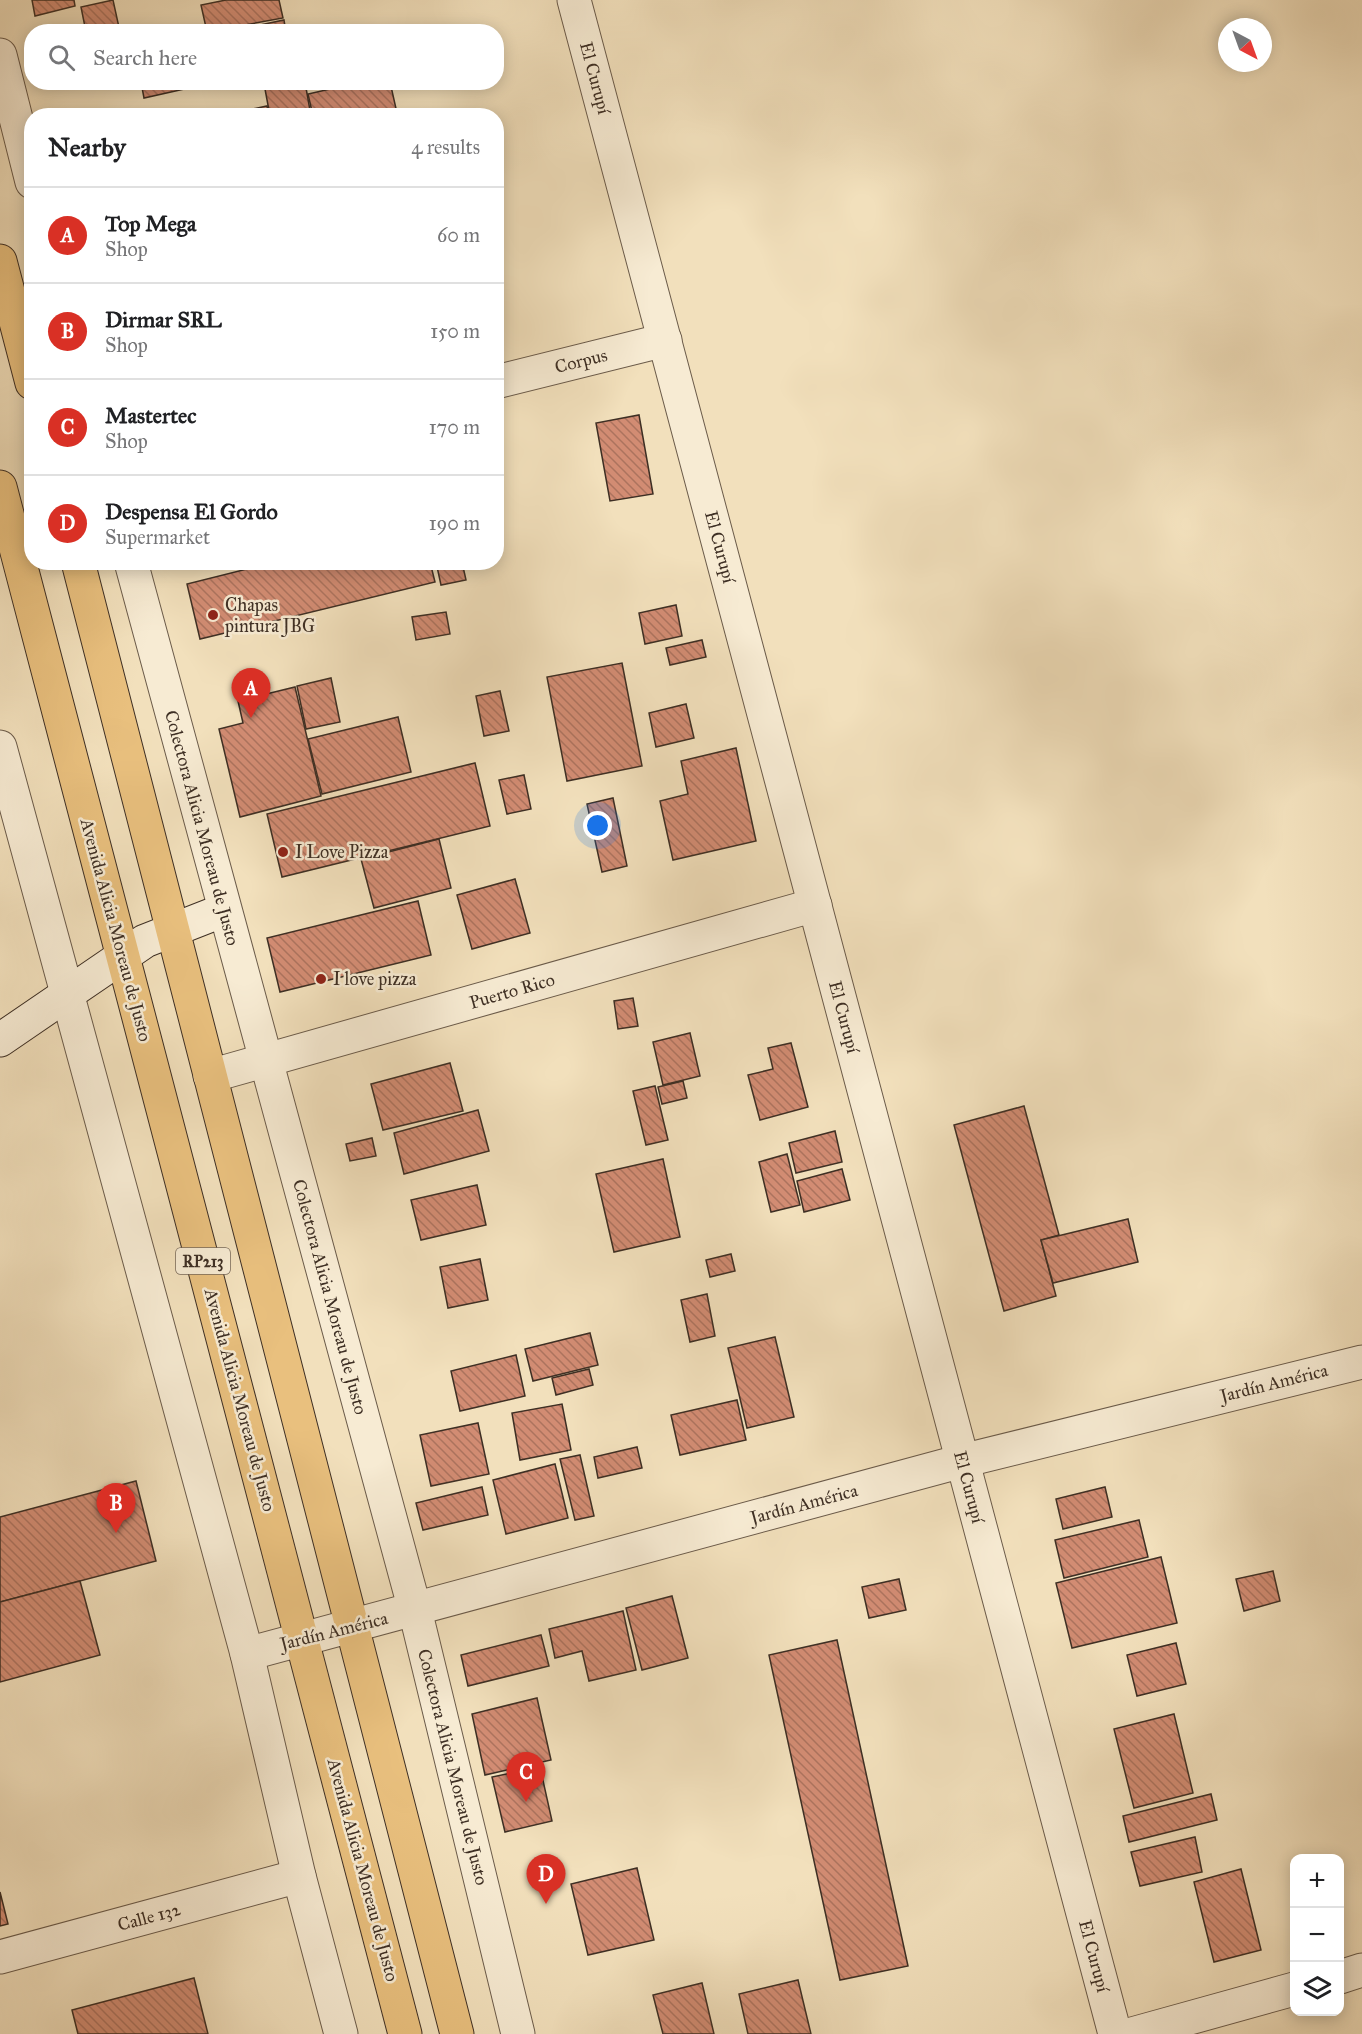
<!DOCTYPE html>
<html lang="en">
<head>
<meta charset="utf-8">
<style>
	body { margin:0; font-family:"IM FELL Great Primer",serif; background:#f6f6f6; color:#202124 }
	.controls { position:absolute; right:18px; bottom:18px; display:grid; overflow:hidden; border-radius:12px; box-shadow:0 3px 15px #0003 }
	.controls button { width:54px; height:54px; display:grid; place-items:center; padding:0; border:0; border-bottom:2px solid #e0e0e0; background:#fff; color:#202124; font:30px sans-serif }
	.compass { position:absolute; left:1218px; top:18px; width:54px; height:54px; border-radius:50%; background:#fff; box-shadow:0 3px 15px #0003; rotate:139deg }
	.you { position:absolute; left:598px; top:826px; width:21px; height:21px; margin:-15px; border:4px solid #fff; border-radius:50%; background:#1a73e8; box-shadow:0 0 0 9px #1a73e833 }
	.badge { display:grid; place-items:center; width:39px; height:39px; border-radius:50%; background:#d93025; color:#fff; font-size:20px; font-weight:700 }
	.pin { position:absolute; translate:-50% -50px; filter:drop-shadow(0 2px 3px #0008) }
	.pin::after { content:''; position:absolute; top:32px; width:21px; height:18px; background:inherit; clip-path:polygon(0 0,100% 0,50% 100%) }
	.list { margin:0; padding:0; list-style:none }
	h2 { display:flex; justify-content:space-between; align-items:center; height:78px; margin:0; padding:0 24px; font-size:26px }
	h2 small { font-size:20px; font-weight:400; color:#757577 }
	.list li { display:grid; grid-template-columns:39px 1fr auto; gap:18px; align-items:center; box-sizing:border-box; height:96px; padding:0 24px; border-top:2px solid #e0e0e0 }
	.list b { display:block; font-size:22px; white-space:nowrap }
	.list p { margin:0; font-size:20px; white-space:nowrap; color:#757577 }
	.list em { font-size:20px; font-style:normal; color:#757577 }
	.icon { flex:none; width:33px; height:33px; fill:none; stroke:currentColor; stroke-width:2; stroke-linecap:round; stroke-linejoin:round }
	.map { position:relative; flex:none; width:1362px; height:2034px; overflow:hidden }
	.search { position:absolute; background:#fff; box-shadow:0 3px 15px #0003; left:24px; top:24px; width:480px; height:66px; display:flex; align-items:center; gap:15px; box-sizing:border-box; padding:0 21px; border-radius:24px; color:#757577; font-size:22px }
	.panel { position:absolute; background:#fff; box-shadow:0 3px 15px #0003; left:24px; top:108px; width:480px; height:462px; border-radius:24px }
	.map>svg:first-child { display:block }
	.building { fill:url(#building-back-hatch); stroke:#3e2f24; stroke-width:1.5 }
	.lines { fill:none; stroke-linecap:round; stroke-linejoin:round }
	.street-casing { stroke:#6b5b4a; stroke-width:35 }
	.secondary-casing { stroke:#3e2f24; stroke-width:35 }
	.primary-casing { stroke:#3e2f24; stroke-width:35 }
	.street { stroke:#f7ebd3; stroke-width:33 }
	.secondary { stroke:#f7ebd3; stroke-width:33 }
	.primary { stroke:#e9c07e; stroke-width:33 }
	.poi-dot { fill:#8f2418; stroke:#f7ebd3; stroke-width:2 }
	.labels { text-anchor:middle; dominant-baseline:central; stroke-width:5; stroke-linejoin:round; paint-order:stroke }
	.shield { fill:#f7ebd3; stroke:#766758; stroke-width:1.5 }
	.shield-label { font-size:16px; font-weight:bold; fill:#3e2f24 }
	.street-label { font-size:18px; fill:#3e2f24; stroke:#f7ebd3 }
	.poi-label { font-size:18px; fill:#3e2f24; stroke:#f7ebd3; text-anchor:start }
</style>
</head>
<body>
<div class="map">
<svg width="1362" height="2034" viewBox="0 0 1362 2034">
	<defs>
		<pattern id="building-back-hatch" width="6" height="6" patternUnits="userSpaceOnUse" patternTransform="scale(1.5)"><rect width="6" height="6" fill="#d28c73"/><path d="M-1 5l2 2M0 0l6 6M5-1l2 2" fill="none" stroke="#ac735e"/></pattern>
	</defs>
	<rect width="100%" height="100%" fill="#f2e0bc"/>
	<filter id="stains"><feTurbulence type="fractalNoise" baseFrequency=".00333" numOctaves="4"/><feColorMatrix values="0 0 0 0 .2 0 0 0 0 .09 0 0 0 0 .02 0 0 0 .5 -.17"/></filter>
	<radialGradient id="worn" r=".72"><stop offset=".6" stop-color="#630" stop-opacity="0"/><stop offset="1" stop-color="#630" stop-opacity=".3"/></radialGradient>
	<g class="building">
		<polygon points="32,0 74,0 75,6 35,16"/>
		<polygon points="113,0 120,32 86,32 81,7"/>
		<polygon points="226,0 279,0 283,18 207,32 201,5"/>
		<polygon points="284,20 286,32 246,32 246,28"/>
		<polygon points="141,82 207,82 207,84 144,98"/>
		<polygon points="298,82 305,82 311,116 270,116 265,89"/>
		<polygon points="361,82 390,82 397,113 383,116 313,116 308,94"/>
		<polygon points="267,106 269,116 221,116"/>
		<polygon points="639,415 653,494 610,501 596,423"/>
		<polygon points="181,562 207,562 183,569"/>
		<polygon points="275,562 430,562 435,582 200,639 187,584"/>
		<polygon points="436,562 462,562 466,580 441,585"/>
		<polygon points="676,605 682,636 645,644 639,613"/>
		<polygon points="446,612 450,634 416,640 412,617"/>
		<polygon points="702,640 706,657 670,665 666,648"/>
		<polygon points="622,663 642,766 567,781 547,677"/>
		<polygon points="331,678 340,722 306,729 297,686"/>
		<polygon points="295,687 321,796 240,817 219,729 243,723 238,701"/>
		<polygon points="500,691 509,731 484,736 476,696"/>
		<polygon points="686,704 694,738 656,747 649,713"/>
		<polygon points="398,717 411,772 322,794 308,739"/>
		<polygon points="736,748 756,841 673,860 660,801 688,794 681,761"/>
		<polygon points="475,763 490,826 282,877 267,814"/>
		<polygon points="524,775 531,809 507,814 499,780"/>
		<polygon points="613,798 627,866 602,872 587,804"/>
		<polygon points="439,839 451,888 374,908 361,859"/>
		<polygon points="515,879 530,933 472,949 457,895"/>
		<polygon points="418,901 431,955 280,992 267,938"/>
		<polygon points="633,998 638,1026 618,1029 614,1001"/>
		<polygon points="690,1033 700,1076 663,1085 653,1042"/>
		<polygon points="791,1043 808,1107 760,1120 748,1075 773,1069 768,1048"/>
		<polygon points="450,1063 463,1111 383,1130 371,1084"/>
		<polygon points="683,1081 687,1098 662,1104 658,1087"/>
		<polygon points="655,1086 668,1140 646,1145 633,1091"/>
		<polygon points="1024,1106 1059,1235 1041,1240 1056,1296 1004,1311 954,1125"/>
		<polygon points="478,1110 489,1151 404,1174 394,1133"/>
		<polygon points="835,1131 842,1162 796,1173 789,1143"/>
		<polygon points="372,1138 376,1156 350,1161 346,1144"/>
		<polygon points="787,1154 800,1205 771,1212 759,1162"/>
		<polygon points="663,1159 680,1237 614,1252 596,1174"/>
		<polygon points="842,1169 850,1200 804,1212 797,1181"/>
		<polygon points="477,1185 486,1225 421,1240 411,1200"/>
		<polygon points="1128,1219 1138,1262 1053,1283 1041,1240"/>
		<polygon points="731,1254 735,1271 710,1277 706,1260"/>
		<polygon points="480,1259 488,1300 448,1308 440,1267"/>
		<polygon points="707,1294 715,1336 690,1342 681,1300"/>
		<polygon points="590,1333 598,1365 533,1381 525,1349"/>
		<polygon points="775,1337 794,1417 747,1428 728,1348"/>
		<polygon points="516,1355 525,1396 460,1411 451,1371"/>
		<polygon points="589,1369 593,1385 556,1395 552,1378"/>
		<polygon points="737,1400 746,1440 680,1455 671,1415"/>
		<polygon points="562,1404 571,1450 520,1460 512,1413"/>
		<polygon points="478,1423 489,1474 431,1486 420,1435"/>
		<polygon points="637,1447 642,1468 598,1478 594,1457"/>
		<polygon points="580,1455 594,1516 575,1520 560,1459"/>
		<polygon points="555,1464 568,1518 506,1534 493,1480"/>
		<polygon points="136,1481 156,1561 0,1602 0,1517"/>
		<polygon points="482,1487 488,1515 423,1530 416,1503"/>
		<polygon points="1105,1487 1112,1517 1063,1529 1056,1499"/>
		<polygon points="1139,1520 1148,1557 1064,1578 1055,1540"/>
		<polygon points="1161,1557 1177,1623 1072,1648 1056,1583"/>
		<polygon points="1273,1571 1280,1601 1244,1611 1236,1579"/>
		<polygon points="899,1579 906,1610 869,1618 862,1587"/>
		<polygon points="80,1581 100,1655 0,1682 0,1602"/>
		<polygon points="672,1596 688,1658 642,1670 626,1608"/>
		<polygon points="623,1611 636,1670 589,1681 582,1651 555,1658 549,1629"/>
		<polygon points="541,1635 549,1666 468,1686 461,1655"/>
		<polygon points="837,1640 908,1966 840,1980 769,1655"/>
		<polygon points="1176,1643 1186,1684 1137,1696 1127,1655"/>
		<polygon points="537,1698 551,1760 485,1775 472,1714"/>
		<polygon points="1174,1714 1193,1793 1134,1808 1114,1729"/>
		<polygon points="540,1767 552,1821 505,1832 492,1777"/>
		<polygon points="1211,1794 1217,1820 1129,1842 1123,1816"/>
		<polygon points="1195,1837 1202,1872 1140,1886 1131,1852"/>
		<polygon points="637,1868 654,1940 588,1955 571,1884"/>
		<polygon points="1241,1869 1261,1950 1214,1962 1194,1882"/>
		<polygon points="0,1892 8,1924 0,1926"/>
		<polygon points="194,1978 208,2034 78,2034 72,2010"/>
		<polygon points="798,1980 811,2034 748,2034 739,1994"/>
		<polygon points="702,1983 714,2034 663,2034 653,1995"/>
	</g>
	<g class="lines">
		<g class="street-casing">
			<g id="street">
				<polyline points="574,0 1115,2034"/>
				<polyline points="0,55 32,182"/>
				<polyline points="496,382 665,340"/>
				<polyline points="131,562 415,1610 518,2034"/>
				<polyline points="0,747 247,1654 299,1876 341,2034"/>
				<polyline points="210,1076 815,905"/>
				<polyline points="247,1654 962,1461 1362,1362"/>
				<polyline points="0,1957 299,1876"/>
				<polyline points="1340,1977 1362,1970"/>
				<polyline points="1132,2034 1294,1989"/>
			</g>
		</g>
		<g class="secondary-casing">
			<polyline id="secondary" points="0,1040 145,941 224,910"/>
		</g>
		<g class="primary-casing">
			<g id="primary">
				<polyline points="0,261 32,383"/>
				<polyline points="0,487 405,2034"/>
				<polyline points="78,562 457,2034"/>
			</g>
		</g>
		<use href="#street" class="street"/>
		<use href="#secondary" class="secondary"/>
		<use href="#primary" class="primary"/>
	</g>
	<g class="poi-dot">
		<circle cx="213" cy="615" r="6"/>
		<circle cx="283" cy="852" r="6"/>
		<circle cx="321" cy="979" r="6"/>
	</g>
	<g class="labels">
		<rect class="shield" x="176" y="1248" width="54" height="26" rx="4.5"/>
		<g class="shield-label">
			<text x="203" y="1261">RP213</text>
		</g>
		<g class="street-label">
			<text transform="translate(595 78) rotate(75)">El Curupí</text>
			<text transform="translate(581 361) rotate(-14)">Corpus</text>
			<text transform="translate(720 547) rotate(75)">El Curupí</text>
			<text transform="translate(202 828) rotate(75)">Colectora Alicia Moreau de Justo</text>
			<text transform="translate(116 930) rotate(75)">Avenida Alicia Moreau de Justo</text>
			<text transform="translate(512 991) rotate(-16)">Puerto Rico</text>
			<text transform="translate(844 1017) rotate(75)">El Curupí</text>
			<text transform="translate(330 1297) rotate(75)">Colectora Alicia Moreau de Justo</text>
			<text transform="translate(1274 1383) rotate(-14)">Jardín América</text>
			<text transform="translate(240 1400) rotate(75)">Avenida Alicia Moreau de Justo</text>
			<text transform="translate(969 1487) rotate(75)">El Curupí</text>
			<text transform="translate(804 1504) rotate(-15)">Jardín América</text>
			<text transform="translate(334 1631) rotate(-14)">Jardín América</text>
			<text transform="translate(453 1767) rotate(76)">Colectora Alicia Moreau de Justo</text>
			<text transform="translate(363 1870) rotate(75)">Avenida Alicia Moreau de Justo</text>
			<text transform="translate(149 1917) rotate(-15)">Calle 132</text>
			<text transform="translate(1094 1956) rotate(75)">El Curupí</text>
		</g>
		<g class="poi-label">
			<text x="225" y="605">Chapas<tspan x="225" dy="21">pintura JBG</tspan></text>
			<text x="295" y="852">I Love Pizza</text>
			<text x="333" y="979">I love pizza</text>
		</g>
	</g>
	<rect width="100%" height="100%" filter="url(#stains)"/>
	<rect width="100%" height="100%" fill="url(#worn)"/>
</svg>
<div class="controls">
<button>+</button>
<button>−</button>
<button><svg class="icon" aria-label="layers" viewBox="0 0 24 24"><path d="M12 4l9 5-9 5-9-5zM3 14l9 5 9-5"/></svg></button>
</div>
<svg class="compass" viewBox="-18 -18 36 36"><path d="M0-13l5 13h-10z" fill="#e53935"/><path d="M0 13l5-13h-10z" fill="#757577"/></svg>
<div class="you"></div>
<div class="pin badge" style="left:251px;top:718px">A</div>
<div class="pin badge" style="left:116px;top:1533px">B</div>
<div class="pin badge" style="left:526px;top:1802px">C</div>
<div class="pin badge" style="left:546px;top:1904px">D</div>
<div class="search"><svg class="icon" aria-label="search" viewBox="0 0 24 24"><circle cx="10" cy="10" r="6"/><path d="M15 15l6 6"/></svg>Search here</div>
<section class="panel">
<h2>Nearby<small>4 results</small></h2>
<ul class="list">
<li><span class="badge">A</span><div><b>Top Mega</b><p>Shop</p></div><em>60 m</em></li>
<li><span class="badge">B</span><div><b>Dirmar SRL</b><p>Shop</p></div><em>150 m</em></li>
<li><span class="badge">C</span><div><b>Mastertec</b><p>Shop</p></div><em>170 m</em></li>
<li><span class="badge">D</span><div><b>Despensa El Gordo</b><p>Supermarket</p></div><em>190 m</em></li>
</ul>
</section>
</div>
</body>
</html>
